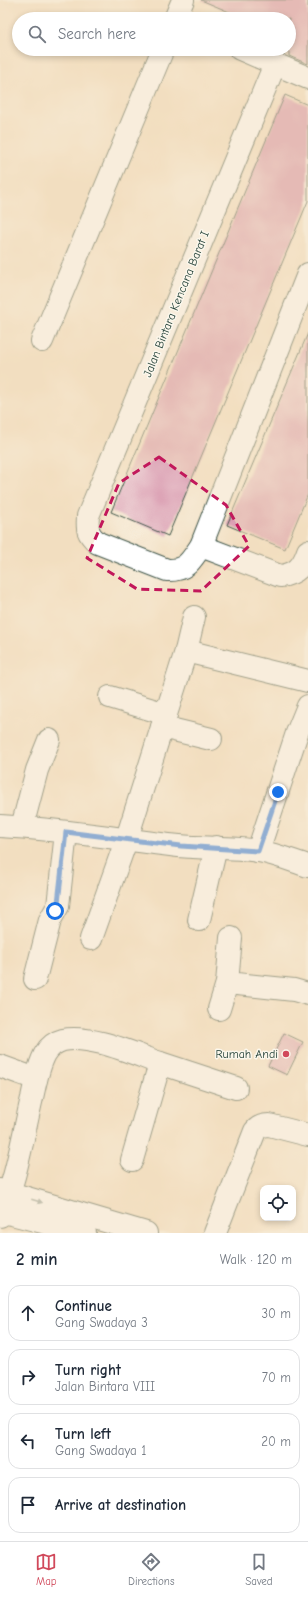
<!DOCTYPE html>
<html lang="en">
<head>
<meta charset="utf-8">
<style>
	body { margin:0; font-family:"Comic Neue",sans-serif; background:#f6f6f7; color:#1f2937 }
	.controls { position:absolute; right:12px; bottom:12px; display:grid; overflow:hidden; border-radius:8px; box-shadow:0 2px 6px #0003 }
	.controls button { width:36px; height:36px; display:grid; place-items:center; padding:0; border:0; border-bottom:1px solid #e0e1e3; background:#fff; color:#1f2937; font:20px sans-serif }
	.stop { position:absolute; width:12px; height:12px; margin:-9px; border:3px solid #1a73e8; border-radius:50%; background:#fff }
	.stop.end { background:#1a73e8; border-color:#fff; box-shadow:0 1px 4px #0008 }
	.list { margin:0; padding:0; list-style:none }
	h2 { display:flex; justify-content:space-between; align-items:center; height:52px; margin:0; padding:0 16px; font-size:17px }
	h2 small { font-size:13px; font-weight:400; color:#747a83 }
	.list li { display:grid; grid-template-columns:26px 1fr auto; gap:12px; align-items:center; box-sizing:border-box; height:56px; margin:0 8px 8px; padding:0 8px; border:1px solid #e0e1e3; border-radius:12px }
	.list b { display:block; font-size:15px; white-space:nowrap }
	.list p { margin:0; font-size:13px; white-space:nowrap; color:#747a83 }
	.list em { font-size:13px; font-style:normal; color:#747a83 }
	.icon { flex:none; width:22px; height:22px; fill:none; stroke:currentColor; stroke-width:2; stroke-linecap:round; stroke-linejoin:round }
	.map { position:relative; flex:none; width:308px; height:1233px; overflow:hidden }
	.search { position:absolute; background:#fff; box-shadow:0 2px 6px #0003; left:12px; right:12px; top:12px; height:44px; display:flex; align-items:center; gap:10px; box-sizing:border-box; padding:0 14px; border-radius:22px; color:#747a83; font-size:15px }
	.sheet { height:308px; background:#fff }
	nav { display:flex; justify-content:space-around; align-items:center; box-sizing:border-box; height:56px; border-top:1px solid #e0e1e3; background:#fff; font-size:11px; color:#747a83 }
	nav a { display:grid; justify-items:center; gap:2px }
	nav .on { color:#d1495b }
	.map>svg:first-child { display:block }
	.building { fill:#d58fa9 }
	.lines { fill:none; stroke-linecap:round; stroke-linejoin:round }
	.minor-casing { stroke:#3f5549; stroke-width:24 }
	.minor { stroke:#fff; stroke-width:22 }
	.oneway { fill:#8f9e9a }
	.route { stroke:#1a73e8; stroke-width:5 }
	.marked { fill:none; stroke:#c2185b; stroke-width:3; stroke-dasharray:8 5; stroke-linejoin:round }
	.poi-dot { fill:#d1495b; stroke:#fbf7ec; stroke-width:1.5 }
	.labels { text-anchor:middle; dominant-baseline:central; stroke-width:3; stroke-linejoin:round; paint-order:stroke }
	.street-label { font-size:12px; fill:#1f3d34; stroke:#fbf7ec }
	.poi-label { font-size:12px; fill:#1f3d34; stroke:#fbf7ec; text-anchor:end }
</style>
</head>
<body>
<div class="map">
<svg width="308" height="1233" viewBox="0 0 308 1233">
	<rect width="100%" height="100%" fill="#fbf7ec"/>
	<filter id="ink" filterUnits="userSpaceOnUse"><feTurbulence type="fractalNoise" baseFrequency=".025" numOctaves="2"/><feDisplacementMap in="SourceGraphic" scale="8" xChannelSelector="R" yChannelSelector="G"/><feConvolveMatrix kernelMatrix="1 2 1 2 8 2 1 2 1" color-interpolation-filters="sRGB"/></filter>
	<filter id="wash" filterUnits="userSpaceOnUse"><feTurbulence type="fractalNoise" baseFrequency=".012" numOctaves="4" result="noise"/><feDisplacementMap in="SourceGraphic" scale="16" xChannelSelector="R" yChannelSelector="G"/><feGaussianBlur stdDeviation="0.9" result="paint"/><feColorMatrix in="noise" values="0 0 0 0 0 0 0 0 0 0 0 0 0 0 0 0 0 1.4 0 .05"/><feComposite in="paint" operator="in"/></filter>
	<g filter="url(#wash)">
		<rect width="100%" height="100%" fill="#f2dec0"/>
		<g id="blocks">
			<g class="building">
				<polygon points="201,0 308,0 308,64 289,56 289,19 246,19"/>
				<polygon points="285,95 308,105 308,201 168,536 111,512"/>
				<polygon points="308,333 308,494 285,549 227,525"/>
				<polygon points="284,1033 303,1042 287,1075 268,1066"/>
			</g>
		</g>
	</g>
	<g filter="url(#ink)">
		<use href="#blocks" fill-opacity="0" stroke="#3f5549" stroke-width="1"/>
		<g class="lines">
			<g class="minor-casing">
				<g id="minor">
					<polyline points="175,19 183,0"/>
					<polyline points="240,49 308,78"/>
					<path d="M275 64 88 516C87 530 87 533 98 543L167 570C187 571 191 560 201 546L308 274"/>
					<polyline points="42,341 163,49"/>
					<path d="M201 546 280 576C297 574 303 566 308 551"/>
					<polyline points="186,651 308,681"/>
					<polyline points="110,697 166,714"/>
					<polyline points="162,727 211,739"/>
					<path d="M0 826C60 829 119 839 179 846 205 849 232 846 258 851 276 854 292 861 308 866"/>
					<polyline points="22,827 37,770 49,740"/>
					<polyline points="258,851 297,733 308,706"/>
					<polyline points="199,920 216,847"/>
					<polyline points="91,939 127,838 186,651 194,617"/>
					<polyline points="35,979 50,920 58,906 66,832"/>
					<polyline points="227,983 294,990 308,994"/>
					<polyline points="219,1009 227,983 231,938"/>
					<polyline points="160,1063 236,1088"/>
					<polyline points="0,1066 36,1079"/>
					<polyline points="0,1190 146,1233"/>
					<polyline points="0,1211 85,1233"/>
					<path d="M0 1216C16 1182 23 1135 32 1098 35 1084 38 1067 45 1054 49 1047 55 1042 63 1040 90 1034 134 1054 160 1063L132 1160"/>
					<path d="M215 1233 255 1131C259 1126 263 1125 269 1125L308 1135"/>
				</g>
			</g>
			<use href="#minor" class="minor"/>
		</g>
		<defs><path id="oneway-solid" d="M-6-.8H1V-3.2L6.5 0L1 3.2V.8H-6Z"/></defs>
		<use class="oneway" href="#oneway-solid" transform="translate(37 1201) rotate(17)"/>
	</g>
	<g class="lines" filter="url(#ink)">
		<polyline class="route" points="55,911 58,903 66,832 181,846 258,851 278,792"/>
	</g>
	<path d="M0 0H308V1233H0ZM159 457 226 505 249 546 201 591 137 589 87 558 119 483Z" fill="#f2dec0" fill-opacity=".55" fill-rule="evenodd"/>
	<path class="marked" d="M159 457 226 505 249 546 201 591 137 589 87 558 119 483Z"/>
	<circle class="poi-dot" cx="286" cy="1054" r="4"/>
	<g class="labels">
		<g class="street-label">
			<text transform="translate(176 304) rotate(-68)">Jalan Bintara Kencana Barat I</text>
		</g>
		<g class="poi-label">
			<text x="278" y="1054">Rumah Andi</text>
		</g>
	</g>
</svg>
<div class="controls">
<button><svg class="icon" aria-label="locate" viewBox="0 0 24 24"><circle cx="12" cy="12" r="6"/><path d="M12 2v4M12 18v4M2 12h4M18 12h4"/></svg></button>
</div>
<div class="stop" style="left:55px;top:911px"></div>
<div class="stop end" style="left:278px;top:792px"></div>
<div class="search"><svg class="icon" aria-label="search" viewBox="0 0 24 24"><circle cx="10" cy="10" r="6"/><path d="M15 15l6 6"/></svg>Search here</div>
</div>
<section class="sheet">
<h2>2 min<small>Walk · 120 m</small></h2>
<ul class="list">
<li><svg class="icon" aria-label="ahead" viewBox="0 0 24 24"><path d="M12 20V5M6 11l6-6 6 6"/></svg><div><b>Continue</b><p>Gang Swadaya 3</p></div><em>30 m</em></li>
<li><svg class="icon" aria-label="right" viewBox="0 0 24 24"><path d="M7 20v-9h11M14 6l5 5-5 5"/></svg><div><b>Turn right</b><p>Jalan Bintara VIII</p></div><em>70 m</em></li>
<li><svg class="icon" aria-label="left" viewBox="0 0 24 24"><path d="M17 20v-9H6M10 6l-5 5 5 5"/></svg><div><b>Turn left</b><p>Gang Swadaya 1</p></div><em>20 m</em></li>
<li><svg class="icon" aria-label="arrive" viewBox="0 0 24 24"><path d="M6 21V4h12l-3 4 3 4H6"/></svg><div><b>Arrive at destination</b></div></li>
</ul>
</section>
<nav>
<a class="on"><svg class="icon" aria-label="map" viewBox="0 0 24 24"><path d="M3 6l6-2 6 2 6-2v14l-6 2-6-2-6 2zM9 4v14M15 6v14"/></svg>Map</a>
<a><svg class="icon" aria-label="directions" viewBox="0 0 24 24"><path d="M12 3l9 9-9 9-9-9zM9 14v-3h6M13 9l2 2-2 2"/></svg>Directions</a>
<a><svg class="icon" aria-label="saved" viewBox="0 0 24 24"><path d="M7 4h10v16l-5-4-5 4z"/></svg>Saved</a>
</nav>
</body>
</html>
